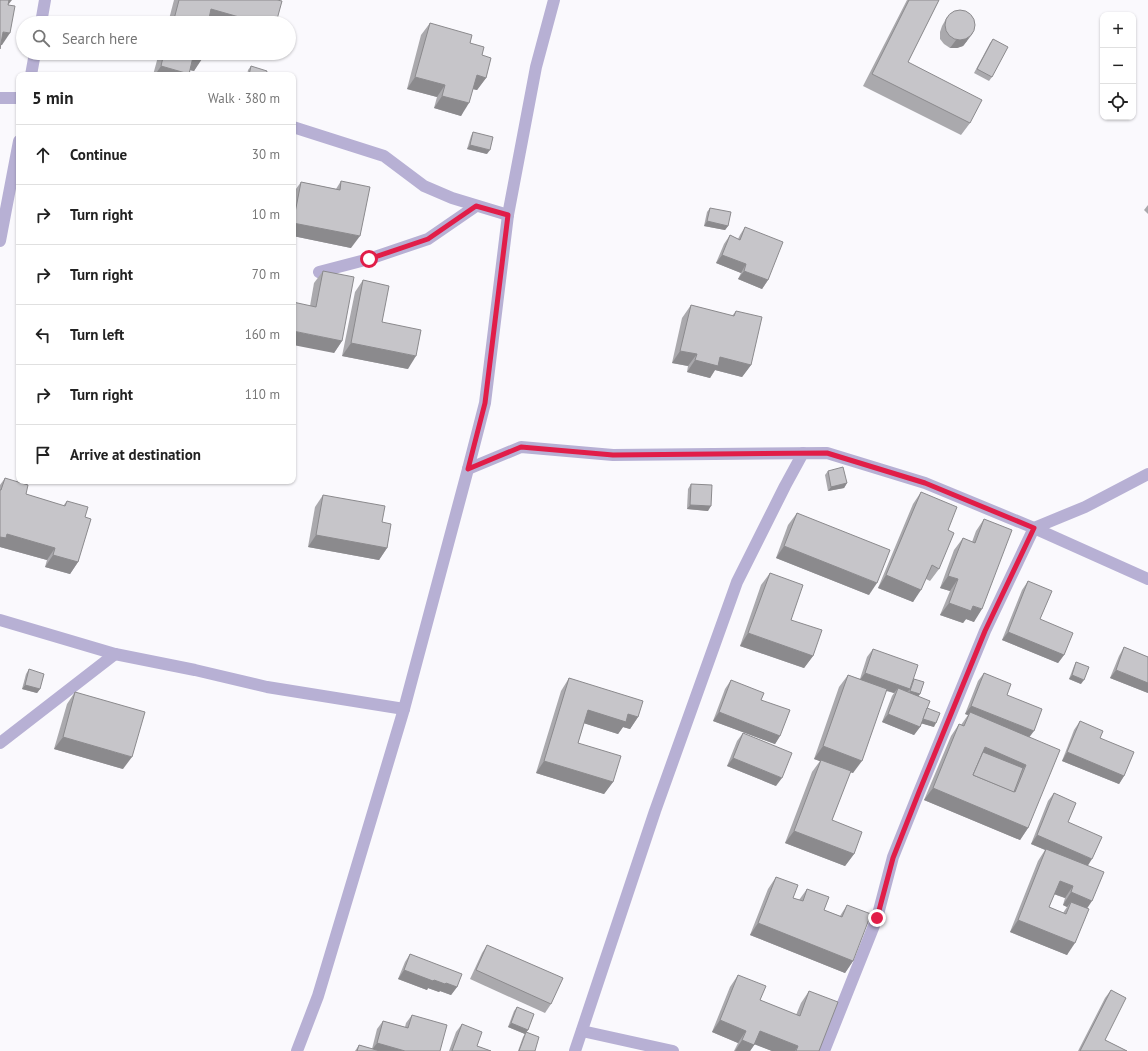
<!DOCTYPE html>
<html lang="en">
<head>
<meta charset="utf-8">
<style>
	body { margin:0; font-family:"PT Sans",sans-serif; background:#f2f2f2; color:#222 }
	.controls { position:absolute; right:12px; top:12px; display:grid; overflow:hidden; border-radius:8px; box-shadow:0 1px 3px #0004 }
	.controls button { width:36px; height:36px; display:grid; place-items:center; padding:0; border:0; border-bottom:1px solid #e0e0e0; background:#fff; color:#222; font:20px sans-serif }
	.stop { position:absolute; width:12px; height:12px; margin:-9px; border:3px solid #e11d48; border-radius:50%; background:#fff }
	.stop.end { background:#e11d48; border-color:#fff; box-shadow:0 1px 4px #0008 }
	.list { margin:0; padding:0; list-style:none }
	h2 { display:flex; justify-content:space-between; align-items:center; height:52px; margin:0; padding:0 16px; font-size:17px }
	h2 small { font-size:13px; font-weight:400; color:#767676 }
	.list li { display:grid; grid-template-columns:26px 1fr auto; gap:12px; align-items:center; box-sizing:border-box; height:60px; padding:0 16px; border-top:1px solid #e0e0e0 }
	.list b { display:block; font-size:15px; white-space:nowrap }
	.list em { font-size:13px; font-style:normal; color:#767676 }
	.icon { flex:none; width:22px; height:22px; fill:none; stroke:currentColor; stroke-width:2; stroke-linecap:round; stroke-linejoin:round }
	.map { position:relative; flex:none; width:1148px; height:1051px; overflow:hidden }
	.search { position:absolute; background:#fff; box-shadow:0 1px 3px #0004; left:16px; top:16px; width:280px; height:44px; display:flex; align-items:center; gap:10px; box-sizing:border-box; padding:0 14px; border-radius:22px; color:#767676; font-size:15px }
	.panel { position:absolute; background:#fff; box-shadow:0 1px 3px #0004; left:16px; top:72px; width:280px; height:412px; border-radius:8px }
	.map>svg:first-child { display:block }
	.lines { fill:none; stroke-linecap:round; stroke-linejoin:round }
	.minor { stroke:#b7b0d4; stroke-width:12 }
	.wall { fill:#aaa9ad; fill-rule:evenodd }
	.shaded-wall { fill:#8b8a8d }
	.building { fill:#c6c5c9; stroke:#8b8a8d; fill-rule:evenodd }
	.route { stroke:#e11d48; stroke-width:5 }
</style>
</head>
<body>
<div class="map">
<svg width="1148" height="1051" viewBox="0 0 1148 1051">
	<rect width="100%" height="100%" fill="#faf9fd"/>
	<g class="lines">
		<g class="minor">
			<polyline points="41,23 45,0"/>
			<polyline points="31,75 35,53"/>
			<polyline points="0,98 19,98"/>
			<polyline points="293,127 384,156 424,186 452,198 508,215"/>
			<polyline points="0,241 19,141"/>
			<polyline points="319,272 369,259 428,239 476,206"/>
			<polyline points="468,469 521,447 613,455 827,453 925,483 1034,528 1148,579"/>
			<polyline points="0,620 115,654 195,670 267,687 404,709"/>
			<polyline points="0,743 115,654"/>
			<polyline points="582,1031 673,1051"/>
			<polyline points="297,1051 318,996 404,709 468,469 485,403 508,215 536,67 554,0"/>
			<polyline points="575,1051 655,811 737,582 785,486 803,453"/>
			<polyline points="824,1051 877,918 893,857 919,792 985,631 1034,528 1085,507 1148,474"/>
		</g>
	</g>
	<g class="wall">
		<polygon points="174,0 277,0 208,23 168,23"/>
		<polygon points="907,0 939,0 908,62 970,123 961,135 863,86"/>
		<polygon points="947,17 967,41 963,46 957,48 950,48 944,44 940,39 940,32 942,26"/>
		<polygon points="430,23 470,43 482,55 486,78 477,90 473,89 461,116 434,108 437,97 407,89 421,35"/>
		<polygon points="993,39 992,77 989,81 974,73 990,43"/>
		<polygon points="159,53 204,53 194,71 190,70 189,72 200,75 153,75"/>
		<polygon points="251,66 266,75 247,75 248,70"/>
		<polygon points="473,132 487,154 467,149 471,136"/>
		<polygon points="341,181 351,248 293,236 293,193 301,182 336,189"/>
		<polygon points="1148,205 1148,214 1144,210"/>
		<polygon points="710,208 728,226 725,230 704,226 707,212"/>
		<polygon points="745,227 768,280 762,289 738,279 741,273 716,263 724,244 730,235 738,239 740,235"/>
		<polygon points="323,271 342,341 334,353 310,306 314,283"/>
		<polygon points="363,280 382,322 408,369 342,356 355,292"/>
		<polygon points="691,305 732,316 736,311 751,365 742,377 715,370 710,378 687,372 688,366 672,363 682,318"/>
		<polygon points="828,471 847,483 844,488 828,491 825,475"/>
		<polygon points="5,478 26,494 63,506 67,501 85,517 78,562 70,574 45,567 47,560 0,547 0,485"/>
		<polygon points="691,484 708,511 687,509 688,489"/>
		<polygon points="921,492 948,530 939,569 930,581 926,579 913,602 878,588 913,504"/>
		<polygon points="323,495 382,522 387,548 379,560 308,547 315,507"/>
		<polygon points="797,513 869,595 776,558 788,525"/>
		<polygon points="984,519 974,622 966,619 963,623 940,615 950,591 940,588 954,550 963,538 972,542 976,531"/>
		<polygon points="770,573 791,620 813,656 804,668 740,646 761,585"/>
		<polygon points="1028,581 1040,619 1064,655 1058,663 1002,640 1022,590"/>
		<polygon points="1124,647 1148,657 1148,693 1110,678 1119,656"/>
		<polygon points="873,649 912,682 914,679 920,694 918,696 926,710 934,727 921,723 920,727 914,735 882,722 892,696 894,693 886,691 853,773 850,772 832,820 854,854 845,866 785,843 812,772 820,761 814,759 839,687 848,675 860,679 867,657"/>
		<polygon points="1076,662 1081,684 1069,679 1074,666"/>
		<polygon points="29,669 40,689 37,693 22,689 26,674"/>
		<polygon points="984,673 1007,695 1029,737 1028,828 1020,840 924,800 951,736 959,724 961,725 968,715 965,714 978,681"/>
		<polygon points="569,678 638,717 630,729 623,727 618,734 584,723 578,743 613,782 604,794 536,773 561,691"/>
		<polygon points="731,680 761,700 780,736 775,744 713,721 725,689"/>
		<polygon points="75,692 123,769 54,749 67,704"/>
		<polygon points="1080,721 1100,738 1124,776 1119,784 1062,761 1074,730"/>
		<polygon points="743,733 776,786 727,766 737,741"/>
		<path d="M1054 793 1088 865 1087 908 1067 955 1010 932 1038 861 1045 850 1031 844 1048 801ZM1054 894 1065 898 1063 905 1067 907 1063 913 1049 907Z"/>
		<polygon points="776,877 793,898 799,900 807,889 824,910 840,916 847,905 853,961 845,973 750,935 768,889"/>
		<polygon points="487,945 551,1004 545,1013 470,979 482,953"/>
		<polygon points="410,954 457,987 451,995 440,991 439,992 428,988 427,990 398,979 405,962"/>
		<polygon points="738,975 760,1000 796,1015 801,1003 809,991 819,1051 772,1051 755,1044 750,1051 734,1051 738,1043 712,1032 730,987"/>
		<polygon points="1111,990 1105,1040 1127,1051 1078,1051 1105,998"/>
		<polygon points="517,1007 528,1030 525,1034 508,1027 514,1011"/>
		<polygon points="412,1015 440,1051 355,1051 359,1045 372,1049 377,1029 383,1021 405,1027 406,1023"/>
		<polygon points="462,1024 477,1046 491,1051 449,1051 456,1032"/>
		<polygon points="526,1032 535,1051 518,1051 523,1037"/>
	</g>
	<g class="shaded-wall">
		<polygon points="5,0 12,0 8,5"/>
		<polygon points="211,9 260,23 209,23 203,21"/>
		<polygon points="3,32 10,33 2,45 0,45"/>
		<polygon points="973,33 967,41 963,46 957,48 950,48 956,40"/>
		<polygon points="193,57 202,59 194,71 185,69"/>
		<polygon points="161,66 189,74 188,75 155,75"/>
		<polygon points="477,75 486,78 477,90 468,88"/>
		<polygon points="415,77 445,85 437,97 407,89"/>
		<polygon points="442,96 469,103 461,116 434,108"/>
		<polygon points="470,145 490,150 487,154 467,149"/>
		<polygon points="707,221 728,226 725,230 704,226"/>
		<polygon points="293,223 360,236 351,248 293,236"/>
		<polygon points="722,255 746,264 741,273 716,263"/>
		<polygon points="744,271 768,280 762,289 738,279"/>
		<polygon points="293,331 342,341 334,353 293,345"/>
		<polygon points="351,343 416,356 408,369 342,356"/>
		<polygon points="680,351 697,354 688,366 672,363"/>
		<polygon points="720,357 751,365 742,377 715,370 710,378 687,372 695,360"/>
		<polygon points="847,483 844,488 828,491 831,487"/>
		<polygon points="690,505 711,506 708,511 687,509"/>
		<polygon points="7,534 55,548 47,560 0,547 0,537"/>
		<polygon points="316,535 387,548 379,560 308,547"/>
		<polygon points="784,546 877,583 869,595 776,558"/>
		<polygon points="53,555 78,562 70,574 45,567"/>
		<polygon points="886,575 921,590 913,602 878,588"/>
		<polygon points="948,576 958,579 950,591 940,588"/>
		<polygon points="949,603 973,606 982,609 974,622 966,619 963,623 940,615"/>
		<polygon points="1008,632 1064,655 1058,663 1002,640"/>
		<polygon points="748,633 813,656 804,668 740,646"/>
		<polygon points="1116,670 1148,683 1148,693 1110,678"/>
		<polygon points="865,673 910,689 904,697 898,688 894,693 859,681"/>
		<polygon points="1072,675 1084,680 1081,684 1069,679"/>
		<polygon points="25,685 40,689 37,693 22,689"/>
		<polygon points="910,691 920,694 917,698 907,695"/>
		<polygon points="971,706 1034,731 1028,739 970,712 968,715 965,714"/>
		<polygon points="588,710 628,714 638,717 630,729 623,727 618,734 580,722"/>
		<polygon points="719,712 780,736 775,744 713,721"/>
		<polygon points="888,714 920,727 914,735 882,722"/>
		<polygon points="923,719 936,723 934,727 920,723"/>
		<polygon points="63,737 132,757 123,769 54,749"/>
		<polygon points="823,746 862,761 853,773 814,759"/>
		<polygon points="985,747 1026,765 1018,777 978,760"/>
		<polygon points="1067,752 1124,776 1119,784 1062,761"/>
		<polygon points="733,758 782,778 776,786 727,766"/>
		<polygon points="544,761 613,782 604,794 536,773"/>
		<polygon points="933,788 1028,828 1020,840 924,800"/>
		<polygon points="794,831 854,854 845,866 785,843"/>
		<polygon points="1037,835 1092,859 1087,867 1031,844"/>
		<polygon points="1060,881 1073,886 1065,898 1051,893"/>
		<polygon points="1071,892 1092,901 1084,913 1071,902 1067,907 1063,905"/>
		<polygon points="1018,920 1075,943 1067,955 1010,932"/>
		<polygon points="758,923 853,961 845,973 750,935"/>
		<polygon points="404,970 434,980 446,983 457,987 451,995 440,991 439,992 428,988 427,990 398,979"/>
		<polygon points="720,1020 746,1031 738,1043 712,1032"/>
		<polygon points="511,1023 528,1030 525,1034 508,1027"/>
		<polygon points="760,1031 798,1046 795,1051 772,1051 751,1043"/>
		<polygon points="742,1040 754,1045 750,1051 735,1051"/>
		<polygon points="377,1043 405,1051 371,1051"/>
	</g>
	<g class="building">
		<polygon points="0,0 9,0 8,5 15,6 10,33 3,32 0,49"/>
		<polygon points="179,0 277,0 282,1 276,23 260,23 211,9 208,23 173,23"/>
		<polygon points="909,0 939,0 908,62 982,100 970,123 872,74"/>
		<circle cx="960" cy="25" r="15"/>
		<polygon points="430,23 472,35 470,43 484,47 482,55 491,58 486,78 477,75 469,103 442,96 445,85 415,77"/>
		<polygon points="993,39 1008,47 992,77 977,69"/>
		<polygon points="164,53 204,53 202,59 193,57 189,74 161,66"/>
		<polygon points="251,66 267,71 266,75 249,75"/>
		<polygon points="189,72 200,75 188,75"/>
		<polygon points="473,132 493,137 490,150 470,145"/>
		<polygon points="341,181 370,187 360,236 293,223 301,182 340,190"/>
		<polygon points="710,208 731,212 728,226 707,221"/>
		<polygon points="745,227 783,242 768,280 744,271 746,264 722,255 730,235 740,240"/>
		<polygon points="323,271 354,277 342,341 293,331 293,302 316,307"/>
		<polygon points="363,280 389,286 382,322 421,330 416,356 351,343"/>
		<polygon points="691,305 734,316 736,311 762,317 751,365 720,357 718,366 695,360 697,354 680,351"/>
		<polygon points="843,467 847,483 831,487 828,471"/>
		<polygon points="5,478 28,485 26,494 65,506 67,501 88,507 85,517 91,519 78,562 53,555 55,548 7,534 6,538 0,537 0,490 1,490"/>
		<polygon points="691,484 712,485 711,506 690,505"/>
		<polygon points="921,492 957,507 948,530 954,533 939,569 932,565 921,590 886,575"/>
		<polygon points="323,495 385,506 382,522 391,524 387,548 316,535"/>
		<polygon points="797,513 890,550 877,583 784,546"/>
		<polygon points="984,519 1012,530 982,609 973,606 971,611 949,603 958,579 948,576 963,538 975,543"/>
		<polygon points="770,573 803,585 791,620 822,630 813,656 748,633"/>
		<polygon points="1028,581 1052,591 1040,619 1073,633 1064,655 1008,632"/>
		<polygon points="1124,647 1148,657 1148,683 1116,670"/>
		<polygon points="873,649 918,665 910,689 865,673"/>
		<polygon points="1076,662 1089,667 1084,680 1072,675"/>
		<polygon points="29,669 44,674 40,689 25,685"/>
		<polygon points="984,673 1011,684 1007,695 1042,709 1034,731 971,706"/>
		<polygon points="848,675 887,689 862,761 823,746"/>
		<polygon points="569,678 643,701 638,717 628,714 626,722 588,710 578,743 621,756 613,782 544,761"/>
		<polygon points="914,679 924,682 920,694 910,691"/>
		<polygon points="731,680 764,693 761,700 790,710 780,736 719,712"/>
		<polygon points="898,688 930,701 920,727 888,714"/>
		<polygon points="75,692 145,712 132,757 63,737"/>
		<polygon points="927,708 940,713 936,723 923,719"/>
		<path d="M970 712 1060 750 1028 828 933 788 959 724 964 726ZM985 747 1026 765 1015 792 973 775Z"/>
		<polygon points="1080,721 1103,731 1100,738 1134,752 1124,776 1067,752"/>
		<polygon points="743,733 792,753 782,778 733,758"/>
		<polygon points="983,752 1023,768 1014,792 973,775"/>
		<polygon points="821,760 851,771 832,820 862,832 854,854 794,831"/>
		<polygon points="1054,793 1076,803 1068,822 1102,837 1092,859 1037,835"/>
		<polygon points="1046,849 1104,872 1092,901 1071,892 1073,886 1060,881 1049,907 1066,914 1071,902 1089,909 1075,943 1018,920"/>
		<polygon points="776,877 798,885 793,898 803,901 807,889 829,897 824,910 842,917 847,905 871,914 853,961 758,923"/>
		<polygon points="487,945 563,978 551,1004 476,970"/>
		<polygon points="410,954 462,974 457,987 446,983 445,984 434,980 433,981 404,970"/>
		<polygon points="738,975 766,986 760,1000 800,1016 809,991 838,1002 819,1051 796,1051 798,1046 760,1031 754,1045 742,1040 746,1031 720,1020"/>
		<polygon points="1111,990 1126,998 1105,1040 1127,1051 1080,1051"/>
		<polygon points="517,1007 534,1014 528,1030 511,1023"/>
		<polygon points="412,1015 447,1025 440,1051 405,1051 377,1043 383,1021 408,1028"/>
		<polygon points="462,1024 482,1032 477,1046 491,1051 452,1051"/>
		<polygon points="526,1032 539,1037 535,1051 519,1051"/>
		<polygon points="359,1045 380,1051 357,1051"/>
	</g>
	<g class="lines">
		<polyline class="route" points="369,259 428,239 476,206 508,215 485,403 468,469 521,447 613,455 827,453 925,483 1034,528 985,631 919,792 893,858 877,918"/>
	</g>
</svg>
<div class="controls">
<button>+</button>
<button>−</button>
<button><svg class="icon" aria-label="locate" viewBox="0 0 24 24"><circle cx="12" cy="12" r="6"/><path d="M12 2v4M12 18v4M2 12h4M18 12h4"/></svg></button>
</div>
<div class="stop" style="left:369px;top:259px"></div>
<div class="stop end" style="left:877px;top:918px"></div>
<div class="search"><svg class="icon" aria-label="search" viewBox="0 0 24 24"><circle cx="10" cy="10" r="6"/><path d="M15 15l6 6"/></svg>Search here</div>
<section class="panel">
<h2>5 min<small>Walk · 380 m</small></h2>
<ul class="list">
<li><svg class="icon" aria-label="ahead" viewBox="0 0 24 24"><path d="M12 20V5M6 11l6-6 6 6"/></svg><div><b>Continue</b></div><em>30 m</em></li>
<li><svg class="icon" aria-label="right" viewBox="0 0 24 24"><path d="M7 20v-9h11M14 6l5 5-5 5"/></svg><div><b>Turn right</b></div><em>10 m</em></li>
<li><svg class="icon" aria-label="right" viewBox="0 0 24 24"><path d="M7 20v-9h11M14 6l5 5-5 5"/></svg><div><b>Turn right</b></div><em>70 m</em></li>
<li><svg class="icon" aria-label="left" viewBox="0 0 24 24"><path d="M17 20v-9H6M10 6l-5 5 5 5"/></svg><div><b>Turn left</b></div><em>160 m</em></li>
<li><svg class="icon" aria-label="right" viewBox="0 0 24 24"><path d="M7 20v-9h11M14 6l5 5-5 5"/></svg><div><b>Turn right</b></div><em>110 m</em></li>
<li><svg class="icon" aria-label="arrive" viewBox="0 0 24 24"><path d="M6 21V4h12l-3 4 3 4H6"/></svg><div><b>Arrive at destination</b></div></li>
</ul>
</section>
</div>
</body>
</html>
